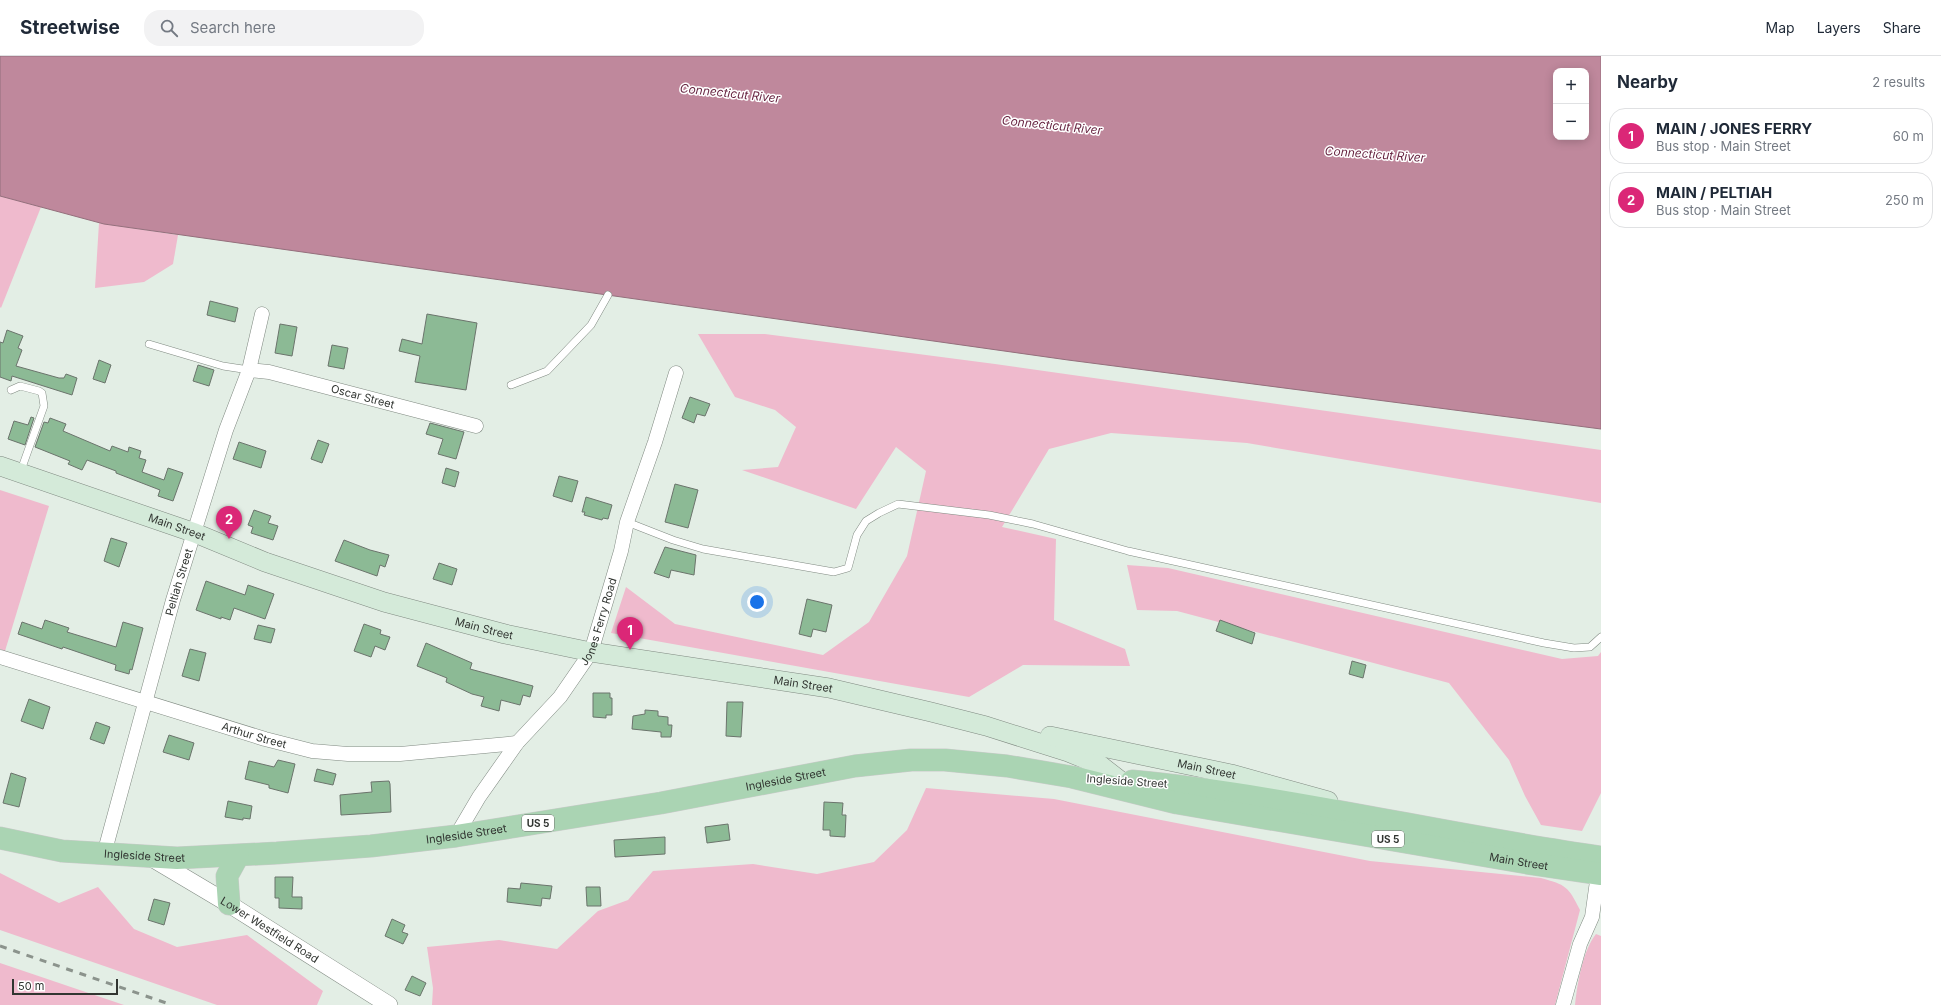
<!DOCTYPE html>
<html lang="en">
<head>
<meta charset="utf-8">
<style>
	body { margin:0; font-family:Inter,sans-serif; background:#f2f2f3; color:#1f2937 }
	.controls { position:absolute; right:12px; top:12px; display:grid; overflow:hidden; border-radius:8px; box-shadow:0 2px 10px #0003 }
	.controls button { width:36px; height:36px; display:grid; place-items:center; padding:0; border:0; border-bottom:1px solid #e0e1e3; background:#fff; color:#1f2937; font:20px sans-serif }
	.scale { position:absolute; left:12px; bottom:10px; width:106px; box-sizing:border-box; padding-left:4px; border:2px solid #313531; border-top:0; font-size:11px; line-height:14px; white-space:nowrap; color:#313531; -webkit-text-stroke:3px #fff; paint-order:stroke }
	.you { position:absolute; left:757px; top:546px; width:14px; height:14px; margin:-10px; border:3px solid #fff; border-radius:50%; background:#1a73e8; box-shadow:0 0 0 6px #1a73e833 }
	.badge { display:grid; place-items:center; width:26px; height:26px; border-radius:50%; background:#db2777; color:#fff; font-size:13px; font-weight:700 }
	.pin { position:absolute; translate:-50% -33px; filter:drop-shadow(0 1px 2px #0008) }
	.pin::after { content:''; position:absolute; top:21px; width:14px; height:12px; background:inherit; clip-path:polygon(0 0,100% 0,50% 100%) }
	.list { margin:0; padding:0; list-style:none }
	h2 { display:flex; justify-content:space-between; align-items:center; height:52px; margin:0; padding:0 16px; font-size:17px }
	h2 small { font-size:13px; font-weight:400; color:#747a83 }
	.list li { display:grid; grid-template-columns:26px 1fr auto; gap:12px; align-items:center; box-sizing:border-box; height:56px; margin:0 8px 8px; padding:0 8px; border:1px solid #e0e1e3; border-radius:16px }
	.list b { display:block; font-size:15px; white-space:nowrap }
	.list p { margin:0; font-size:13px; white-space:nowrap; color:#747a83 }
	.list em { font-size:13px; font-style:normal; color:#747a83 }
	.icon { flex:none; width:22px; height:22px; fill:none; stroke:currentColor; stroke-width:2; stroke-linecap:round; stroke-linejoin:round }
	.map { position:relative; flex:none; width:1601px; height:949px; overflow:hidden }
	header { display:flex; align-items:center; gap:24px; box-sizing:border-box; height:56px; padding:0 20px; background:#fff; border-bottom:1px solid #e0e1e3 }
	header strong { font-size:19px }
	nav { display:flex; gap:22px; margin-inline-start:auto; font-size:14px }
	.search { width:280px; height:36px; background:#f2f2f3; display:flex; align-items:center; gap:10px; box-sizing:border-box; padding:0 14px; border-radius:16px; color:#747a83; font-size:15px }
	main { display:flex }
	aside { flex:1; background:#fff }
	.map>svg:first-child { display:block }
	.green { fill:#efbacd }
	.water { fill:#bf889c; stroke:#946f7c; fill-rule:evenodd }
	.building { fill:#8cba95; stroke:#6b746c }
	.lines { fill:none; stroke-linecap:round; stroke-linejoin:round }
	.service-casing { stroke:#808a82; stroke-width:8 }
	.minor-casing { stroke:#808a82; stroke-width:15 }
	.tertiary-casing { stroke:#808a82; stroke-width:18 }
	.secondary-casing { stroke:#808a82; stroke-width:20 }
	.primary-casing { stroke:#c9cac9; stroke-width:23 }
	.service { stroke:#fff; stroke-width:7 }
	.minor { stroke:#fff; stroke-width:14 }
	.tertiary { stroke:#fff; stroke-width:17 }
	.secondary { stroke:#d4ead9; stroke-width:19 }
	.primary { stroke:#aad4b3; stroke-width:22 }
	.rail { stroke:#8b938c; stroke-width:3; stroke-dasharray:7 7; stroke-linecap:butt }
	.labels { text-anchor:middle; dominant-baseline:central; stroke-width:3; stroke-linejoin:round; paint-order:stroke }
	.shield { fill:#fff; stroke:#6f726f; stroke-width:1 }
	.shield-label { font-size:10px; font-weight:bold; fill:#313531 }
	.street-label { font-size:11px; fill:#313531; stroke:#fff }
	.water-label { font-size:12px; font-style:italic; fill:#682542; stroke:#fff }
</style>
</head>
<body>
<header>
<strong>Streetwise</strong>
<div class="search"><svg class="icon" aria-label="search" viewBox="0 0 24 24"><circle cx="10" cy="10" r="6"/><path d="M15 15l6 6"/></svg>Search here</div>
<nav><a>Map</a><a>Layers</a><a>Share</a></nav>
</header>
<main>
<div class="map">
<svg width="1601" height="949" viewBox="0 0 1601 949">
	<rect width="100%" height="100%" fill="#e3eee5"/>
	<g class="green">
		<polygon points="0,140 41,151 1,252 0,251"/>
		<polygon points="99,167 178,179 173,208 144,226 95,232"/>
		<polygon points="698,278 765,278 995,308 1601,394 1601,447 1247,387 1111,377 1049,393 1002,471 1056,483 1054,564 1125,593 1130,610 1023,609 969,641 611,577 626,531 675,568 823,599 869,566 907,500 926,415 896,391 856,453 742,414 778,411 796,371 775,354 735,341"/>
		<polygon points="0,434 49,450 5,595 0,593"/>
		<polygon points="1127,509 1168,512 1562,603 1598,600 1601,596 1601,737 1582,775 1541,769 1525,740 1509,704 1449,627 1177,555 1137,554"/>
		<path d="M926 732 1054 743 1370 805 1541 822C1566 829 1568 830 1580 854L1555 949H432L433 932 427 891 499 884 557 893 598 855 628 844 653 815 753 808 817 818 874 806 907 774Z"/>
		<polygon points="0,817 59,847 98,831 134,873 177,891 247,879 323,935 317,949 217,949 0,874"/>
		<path d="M1596 878 1601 880V949H1575C1577 928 1583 894 1596 878Z"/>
		<polygon points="0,907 124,949 0,949"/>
	</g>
	<path class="water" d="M0 0H1601V373L1068 304 104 168 0 140ZM1556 15H1586V81H1556Z"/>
	<g class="building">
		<polygon points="210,245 238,252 235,266 207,259"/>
		<polygon points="427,258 477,267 466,334 415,326 420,300 399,295 402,283 422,288"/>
		<polygon points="280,268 297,271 292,300 275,297"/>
		<polygon points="7,274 23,280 18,292 22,294 16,310 59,322 64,322 66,318 77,322 72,339 12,320 11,325 0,321 0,286 3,287"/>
		<polygon points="332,289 348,292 344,313 328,310"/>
		<polygon points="99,304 111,309 105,327 93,323"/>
		<polygon points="198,309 214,314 209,330 193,325"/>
		<polygon points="690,341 710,348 705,360 697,358 694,367 682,362"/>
		<polygon points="31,361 34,362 25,389 8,383 14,365 28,369"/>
		<polygon points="50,362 66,368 63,375 110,395 112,390 128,396 129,391 141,395 139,402 146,404 142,416 164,424 168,412 183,417 173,445 158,440 160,434 116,417 116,415 87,404 82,414 68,408 70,405 35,391 44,366 48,367"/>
		<polygon points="430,367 464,376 456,403 438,398 443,383 426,378"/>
		<polygon points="318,384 329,388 322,407 311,403"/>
		<polygon points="239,386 266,395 261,412 233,403"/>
		<polygon points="446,412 459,416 455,431 442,427"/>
		<polygon points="559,420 578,425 572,446 553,440"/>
		<polygon points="675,428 698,434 688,472 665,466"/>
		<polygon points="586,441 612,449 608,463 603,462 602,464 584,459 585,456 582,456"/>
		<polygon points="254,454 271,460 268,467 278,470 273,484 251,477 253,471 248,469"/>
		<polygon points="111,482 127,487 119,511 104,505"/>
		<polygon points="344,484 370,494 389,499 385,511 380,509 377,520 335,505"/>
		<polygon points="665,491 696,499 694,519 671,514 669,522 654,517"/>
		<polygon points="439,507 457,513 452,529 433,523"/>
		<polygon points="206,525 245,539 248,529 274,538 265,563 234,552 230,564 221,561 221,563 196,554"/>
		<polygon points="807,543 832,549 826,576 813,573 811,581 799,578"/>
		<polygon points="45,564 69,572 67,576 116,591 123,566 143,572 132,614 130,613 129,618 115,614 116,609 63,591 62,593 18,578 22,566 42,573"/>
		<polygon points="1220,564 1255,577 1252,588 1216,575"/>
		<polygon points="364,568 381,574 380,578 390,581 385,594 375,590 371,601 354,595"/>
		<polygon points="258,569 275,573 271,587 254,583"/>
		<polygon points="426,587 472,607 470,613 533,630 530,641 523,639 520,649 501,644 499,655 481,650 484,641 472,638 446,626 447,622 417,610"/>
		<polygon points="190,593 206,597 199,625 182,620"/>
		<polygon points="1352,605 1366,609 1363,622 1349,618"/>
		<polygon points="593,637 610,637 610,642 612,642 612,659 606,659 606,662 593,661"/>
		<polygon points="29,643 50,651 43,673 21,665"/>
		<polygon points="727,646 743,646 741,681 726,680"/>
		<polygon points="645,654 658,655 658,660 668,661 668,669 672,669 671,681 661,681 661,676 632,673 633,660 645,658"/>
		<polygon points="96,666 110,671 104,688 90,683"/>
		<polygon points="169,679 194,687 189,704 163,696"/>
		<polygon points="278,704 295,708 288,737 269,732 269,729 245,723 249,705 274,711"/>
		<polygon points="317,713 336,718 333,729 314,725"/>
		<polygon points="11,717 26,722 19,751 3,747"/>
		<polygon points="389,725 390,728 391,756 341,759 340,739 372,736 371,726"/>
		<polygon points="228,745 252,750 250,763 243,762 243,764 225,761"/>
		<polygon points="824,746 843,747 842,759 846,759 845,781 830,780 830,774 823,774"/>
		<polygon points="728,768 730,784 707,787 705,771"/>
		<polygon points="665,781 665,798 615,801 614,784"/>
		<polygon points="275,821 293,821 292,841 302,841 302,853 279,852 279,842 275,842"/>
		<polygon points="521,827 552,830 550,843 542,842 541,850 507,846 508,832 520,833"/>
		<polygon points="586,831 600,831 601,850 587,850"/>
		<polygon points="154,843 170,847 164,869 148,864"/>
		<polygon points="392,863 405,869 402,876 408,878 403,888 385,880"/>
		<polygon points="412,920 426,927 420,940 405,934"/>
	</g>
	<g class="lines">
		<g class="service-casing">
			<g id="service">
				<polyline points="149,288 223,310 249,314"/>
				<polyline points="511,329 547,315 591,269 608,239"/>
				<polyline points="11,334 20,330 39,335 42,337 44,350 20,417"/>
				<polyline points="627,466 673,484 703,493 834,516 848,512 857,479 866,465 879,457 898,448 989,459 1033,468 1128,495 1544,587 1574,592 1590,591 1601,581"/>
			</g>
		</g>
		<g class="minor-casing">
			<g id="minor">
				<path id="s1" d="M249 314 269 316 476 370"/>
				<path id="s2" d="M0 601 265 683 312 695 348 698H400L517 687"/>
				<path id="s3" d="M456 780 479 741 517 687 560 641 591 596 621 495 627 466 655 386 676 317"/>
				<path id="s4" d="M104 798 173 544 226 374 249 314 262 258"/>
				<polyline points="1563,949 1580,888 1592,861 1598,818"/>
			</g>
		</g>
		<g class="tertiary-casing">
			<g id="tertiary">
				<path id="s5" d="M150 801 229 848 389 949"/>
			</g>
		</g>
		<g class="secondary-casing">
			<g id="secondary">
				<path id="s6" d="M0 410 195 477 265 506 384 546 505 578 591 596 829 632 931 656 986 670 1068 696 1100 709 1136 737"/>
				<path id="s7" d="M1050 680 1231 718 1328 745"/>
			</g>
		</g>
		<g class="primary-casing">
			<g id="primary">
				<path d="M1132 725C1289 740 1444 779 1601 801"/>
				<path id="s8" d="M0 782 62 795 177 802 277 797 371 790 456 780 661 747 855 710 911 704H945L1007 710 1072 721 1177 747 1527 807 1601 818"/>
				<polyline points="229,848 227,820 238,800"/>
			</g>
		</g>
		<use href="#service" class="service"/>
		<use href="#minor" class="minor"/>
		<use href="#tertiary" class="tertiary"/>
		<use href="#secondary" class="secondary"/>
		<use href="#primary" class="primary"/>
		<polyline class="rail" points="0,890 172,949"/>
	</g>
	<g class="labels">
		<g class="shield">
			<rect x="522" y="759" width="32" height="16" rx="3"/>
			<rect x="1372" y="775" width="32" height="16" rx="3"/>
		</g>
		<g class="shield-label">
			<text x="538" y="767">US 5</text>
			<text x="1388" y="783">US 5</text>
		</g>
		<g class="street-label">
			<text stroke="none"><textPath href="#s1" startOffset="117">Oscar Street</textPath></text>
			<text stroke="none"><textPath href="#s6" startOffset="187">Main Street</textPath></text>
			<text stroke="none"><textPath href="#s4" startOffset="282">Peltiah Street</textPath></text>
			<text stroke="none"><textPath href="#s3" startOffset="260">Jones Ferry Road</textPath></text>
			<text stroke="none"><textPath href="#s6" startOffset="511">Main Street</textPath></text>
			<text stroke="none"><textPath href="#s6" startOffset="835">Main Street</textPath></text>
			<text stroke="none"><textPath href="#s2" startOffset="266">Arthur Street</textPath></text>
			<text stroke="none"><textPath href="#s7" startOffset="160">Main Street</textPath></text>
			<text stroke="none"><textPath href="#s8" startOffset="793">Ingleside Street</textPath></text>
			<text transform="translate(1127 725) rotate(4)">Ingleside Street</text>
			<text stroke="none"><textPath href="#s8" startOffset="469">Ingleside Street</textPath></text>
			<text stroke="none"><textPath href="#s8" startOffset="146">Ingleside Street</textPath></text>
			<text stroke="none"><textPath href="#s8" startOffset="1537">Main Street</textPath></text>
			<text stroke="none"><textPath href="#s5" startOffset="140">Lower Westfield Road</textPath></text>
		</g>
		<g class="water-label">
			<text transform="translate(730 37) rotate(6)">Connecticut River</text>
			<text transform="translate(1052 69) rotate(6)">Connecticut River</text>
			<text transform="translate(1375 98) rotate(4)">Connecticut River</text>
		</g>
	</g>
</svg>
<div class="controls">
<button>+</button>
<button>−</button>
</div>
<div class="scale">50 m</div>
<div class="you"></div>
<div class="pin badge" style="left:630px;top:594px">1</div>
<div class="pin badge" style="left:229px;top:483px">2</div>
</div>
<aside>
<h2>Nearby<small>2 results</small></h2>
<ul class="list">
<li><span class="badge">1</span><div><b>MAIN / JONES FERRY</b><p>Bus stop · Main Street</p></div><em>60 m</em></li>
<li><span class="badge">2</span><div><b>MAIN / PELTIAH</b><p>Bus stop · Main Street</p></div><em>250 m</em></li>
</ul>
</aside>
</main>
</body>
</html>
